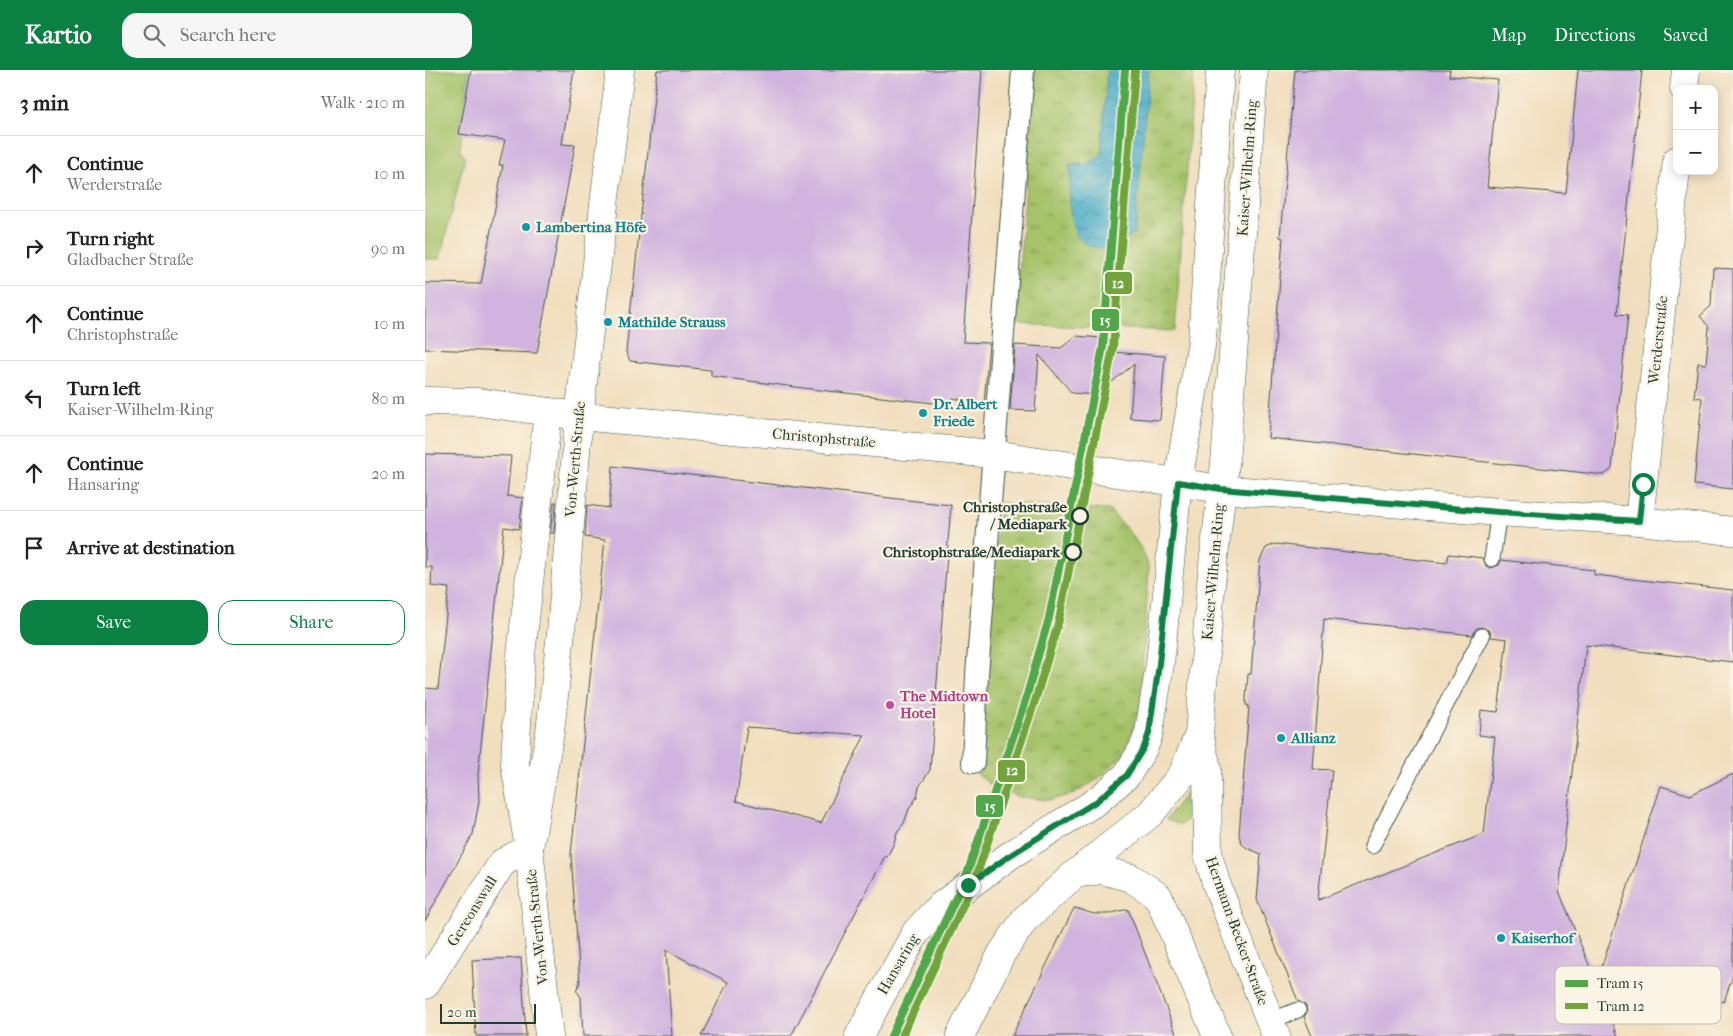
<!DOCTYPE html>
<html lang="en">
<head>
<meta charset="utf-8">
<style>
	body { margin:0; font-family:"IM FELL French Canon",serif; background:#f6f6f6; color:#202124 }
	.controls { position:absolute; right:15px; top:15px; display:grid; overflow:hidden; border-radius:10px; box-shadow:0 2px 12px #0003 }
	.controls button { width:45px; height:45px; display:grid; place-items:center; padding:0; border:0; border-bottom:1px solid #e0e0e0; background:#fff; color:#202124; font:25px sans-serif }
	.scale { position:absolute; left:15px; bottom:12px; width:96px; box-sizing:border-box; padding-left:5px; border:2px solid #1f3d34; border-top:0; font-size:14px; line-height:18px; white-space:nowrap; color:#1f3d34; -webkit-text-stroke:4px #fcf5e5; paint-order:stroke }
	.stop { position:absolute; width:15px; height:15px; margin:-11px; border:4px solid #0b8043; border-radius:50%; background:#fff }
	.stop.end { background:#0b8043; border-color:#fff; box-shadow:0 1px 5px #0008 }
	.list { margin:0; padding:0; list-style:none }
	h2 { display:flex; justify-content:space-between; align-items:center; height:65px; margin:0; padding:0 20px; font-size:21px }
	h2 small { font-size:16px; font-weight:400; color:#757577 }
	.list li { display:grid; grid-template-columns:32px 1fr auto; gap:15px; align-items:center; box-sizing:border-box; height:75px; padding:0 20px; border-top:1px solid #e0e0e0 }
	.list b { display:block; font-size:19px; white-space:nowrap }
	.list p { margin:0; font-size:16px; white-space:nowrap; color:#757577 }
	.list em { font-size:16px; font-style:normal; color:#757577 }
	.actions { display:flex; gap:10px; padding:15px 20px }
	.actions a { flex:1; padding:11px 0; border:1px solid #0b8043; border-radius:15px; text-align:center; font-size:18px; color:#0b8043 }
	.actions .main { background:#0b8043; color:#fff }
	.icon { flex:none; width:28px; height:28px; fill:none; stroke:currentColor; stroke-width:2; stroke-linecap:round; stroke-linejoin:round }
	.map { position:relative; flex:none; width:1308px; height:966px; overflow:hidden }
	header { display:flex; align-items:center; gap:30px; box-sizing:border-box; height:70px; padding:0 25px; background:#0b8043; color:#fff }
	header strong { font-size:24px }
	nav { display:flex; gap:28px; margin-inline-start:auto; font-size:18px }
	.search { width:350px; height:45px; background:#f6f6f6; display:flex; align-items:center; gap:12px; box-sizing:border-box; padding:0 18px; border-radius:15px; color:#757577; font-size:19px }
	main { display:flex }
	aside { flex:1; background:#fff }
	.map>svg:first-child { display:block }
	.grass { fill:url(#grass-tufts); stroke:#62804f }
	.garden { fill:#a6c36a; stroke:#62804f }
	.water { fill:url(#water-waves); stroke:#34757e }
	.building { fill:#d0b3df; fill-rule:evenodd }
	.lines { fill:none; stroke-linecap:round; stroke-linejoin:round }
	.service-casing { stroke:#3e5549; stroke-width:17 }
	.pedestrian-casing { stroke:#3e5549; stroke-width:24 }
	.minor-casing { stroke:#3e5549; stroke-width:29 }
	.tertiary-casing { stroke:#3e5549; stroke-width:29 }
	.primary-casing { stroke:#3e5549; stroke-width:29 }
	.service { stroke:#fff; stroke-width:15 }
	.pedestrian { stroke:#fff; stroke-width:22 }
	.minor { stroke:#fff; stroke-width:28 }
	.tertiary { stroke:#fff; stroke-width:28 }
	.primary { stroke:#fff; stroke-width:28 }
	.tram-1-casing { stroke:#fcf5e5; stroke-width:11 }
	.tram-2-casing { stroke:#fcf5e5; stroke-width:11 }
	.tram-1 { stroke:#51a74a; stroke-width:8 }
	.tram-2 { stroke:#71a43c; stroke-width:8 }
	.route { stroke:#0b8043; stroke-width:6 }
	.culture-dot { fill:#0f9aa8; stroke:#fcf5e5; stroke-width:2 }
	.stop-dot { fill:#fcf5e5; stroke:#1f3d34; stroke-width:2.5 }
	.hotel-dot { fill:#d1479c; stroke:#fcf5e5; stroke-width:2 }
	.labels { text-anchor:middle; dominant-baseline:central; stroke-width:4.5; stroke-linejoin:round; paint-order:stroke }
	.street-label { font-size:15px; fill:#1f3d34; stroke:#fcf5e5 }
	.culture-label { font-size:15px; font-weight:bold; fill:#0d838f; stroke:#fcf5e5; text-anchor:start }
	.stop-label { font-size:15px; font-weight:bold; fill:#1f3d34; stroke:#fcf5e5; text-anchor:end }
	.hotel-label { font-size:15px; font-weight:bold; fill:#b23c85; stroke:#fcf5e5; text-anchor:start }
	.key { fill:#fcf5e5; stroke:#babeb0; stroke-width:1 }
	.key-label { font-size:14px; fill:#1f3d34 }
	.line-badge { stroke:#fcf5e5; stroke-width:2 }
	.badge-label { font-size:14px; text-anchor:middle; font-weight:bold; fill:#fff }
</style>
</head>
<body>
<header>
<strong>Kartio</strong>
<div class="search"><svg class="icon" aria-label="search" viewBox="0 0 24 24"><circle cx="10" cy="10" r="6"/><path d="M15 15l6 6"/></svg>Search here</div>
<nav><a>Map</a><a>Directions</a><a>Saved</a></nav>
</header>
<main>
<aside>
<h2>3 min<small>Walk · 210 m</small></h2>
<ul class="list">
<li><svg class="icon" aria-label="ahead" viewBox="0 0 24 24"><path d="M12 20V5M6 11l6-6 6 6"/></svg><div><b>Continue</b><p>Werderstraße</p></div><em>10 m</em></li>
<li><svg class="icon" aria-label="right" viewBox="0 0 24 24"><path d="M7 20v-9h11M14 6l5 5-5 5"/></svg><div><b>Turn right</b><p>Gladbacher Straße</p></div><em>90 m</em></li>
<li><svg class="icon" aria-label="ahead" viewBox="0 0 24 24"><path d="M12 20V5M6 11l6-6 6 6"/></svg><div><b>Continue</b><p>Christophstraße</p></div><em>10 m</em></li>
<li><svg class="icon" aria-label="left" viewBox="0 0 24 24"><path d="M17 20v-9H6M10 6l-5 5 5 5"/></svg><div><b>Turn left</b><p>Kaiser-Wilhelm-Ring</p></div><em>80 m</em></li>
<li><svg class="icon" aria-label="ahead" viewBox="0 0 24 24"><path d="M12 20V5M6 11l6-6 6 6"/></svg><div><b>Continue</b><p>Hansaring</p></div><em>20 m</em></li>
<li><svg class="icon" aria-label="arrive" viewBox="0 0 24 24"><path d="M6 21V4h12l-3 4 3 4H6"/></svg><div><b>Arrive at destination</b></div></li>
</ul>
<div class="actions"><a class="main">Save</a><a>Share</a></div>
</aside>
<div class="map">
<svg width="1308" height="966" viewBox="0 0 1308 966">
	<defs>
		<pattern id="grass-tufts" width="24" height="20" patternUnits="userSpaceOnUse" patternTransform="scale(1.25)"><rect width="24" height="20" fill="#a6c36a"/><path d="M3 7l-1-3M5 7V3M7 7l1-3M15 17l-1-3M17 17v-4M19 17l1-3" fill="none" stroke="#87a058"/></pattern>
		<pattern id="water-waves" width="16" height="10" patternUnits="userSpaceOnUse" patternTransform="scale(1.25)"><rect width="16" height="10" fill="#4aadc9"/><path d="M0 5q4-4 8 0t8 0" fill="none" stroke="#3d8ea4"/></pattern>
	</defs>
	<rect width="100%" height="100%" fill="#fcf5e5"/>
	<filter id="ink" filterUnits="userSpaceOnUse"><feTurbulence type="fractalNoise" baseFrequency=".02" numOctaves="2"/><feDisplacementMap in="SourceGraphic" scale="10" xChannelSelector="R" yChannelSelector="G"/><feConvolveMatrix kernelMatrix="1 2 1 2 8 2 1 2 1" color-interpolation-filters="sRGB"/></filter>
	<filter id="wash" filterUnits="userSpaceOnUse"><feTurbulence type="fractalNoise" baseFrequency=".0096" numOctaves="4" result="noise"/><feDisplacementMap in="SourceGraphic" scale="20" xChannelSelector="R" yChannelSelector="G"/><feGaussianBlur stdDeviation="1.12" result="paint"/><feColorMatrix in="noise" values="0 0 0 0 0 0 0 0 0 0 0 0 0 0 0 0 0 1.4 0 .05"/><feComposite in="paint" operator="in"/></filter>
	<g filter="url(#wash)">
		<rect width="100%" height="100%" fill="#f1debe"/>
		<g class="grass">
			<polygon points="610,0 769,0 750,261 590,254"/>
			<path d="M575 433 684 440C701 458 718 474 724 499L715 636 700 683 673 709 649 724 624 730 595 727 568 717 551 703Z"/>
			<polygon points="768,713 770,715 773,739 756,755 741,750"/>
		</g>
		<polygon class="garden" points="0,0 44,0 35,79 40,88 15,189 0,189"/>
		<path class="water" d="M682 0H724L710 162C698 174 690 180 673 178 635 173 647 120 645 94L661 95 676 85Z"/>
		<g id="blocks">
			<g class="building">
				<polygon points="46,0 149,0 137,74 150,75 112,283 0,279 0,213 56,214 78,95 74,95 80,70 34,64"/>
				<polygon points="232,0 557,0 538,272 564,273 559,334 527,328 526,335 386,319 286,306 286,300 205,291 201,282"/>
				<polygon points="870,0 1025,0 1024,6 1073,10 1062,117 1141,123 1153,0 1217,0 1192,244 1203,245 1187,399 1179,405 843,368 858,168 855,167"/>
				<polygon points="1288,198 1308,199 1308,419 1269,415 1277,328 1269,327 1273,293 1281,294 1284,257 1275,246 1286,236"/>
				<polygon points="651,266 677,268 687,282 740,286 735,350 705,348 709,294 671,325 647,323 614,285 610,341 585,340 590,275 636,278"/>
				<polygon points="0,384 86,386 82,426 98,428 94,459 79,457 53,704 54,732 48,764 0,851 0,618 13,619 24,518 6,516 7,497 0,497"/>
				<path d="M188 396 526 435 505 700 494 717 492 727 484 739 479 753 472 762 469 773 462 787 460 786 366 966H276L303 912 241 880 247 966H158L156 927 151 920 155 913 146 784 180 470 160 467 162 435 184 438ZM322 657 440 665 396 753 311 731Z"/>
				<polygon points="129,432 131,432 129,463 125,463"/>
				<path d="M850 474 1022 493 1024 484 1058 488 1061 496 1066 498 1074 495 1076 490 1169 500V505L1308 520V592L1161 575 1134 821 1193 966H887L879 947 882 942 881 936 873 931 832 830 836 784 822 778 817 774 814 765 824 636 821 635V629L823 604H826L835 490 841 478ZM899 549 1047 565 1052 558 1057 557 1065 561 1066 567 1082 569 1073 642 1056 640 1054 665 1070 667 1059 764 893 830 907 700 888 699Z"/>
				<polygon points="1308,704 1308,904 1299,932 1254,917 1252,924 1233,919 1230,920 1175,902 1236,716 1265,725"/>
				<polygon points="649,838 669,844 683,844 703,839 752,966 587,966"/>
				<polygon points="96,888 101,966 51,966 47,890"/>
			</g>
		</g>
	</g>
	<g filter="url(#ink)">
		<use href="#blocks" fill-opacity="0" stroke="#3e5549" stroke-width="1"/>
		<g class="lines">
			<g class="service-casing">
				<g id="service">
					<polyline points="1067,489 1074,442"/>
					<polyline points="947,776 1057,566"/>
					<polyline points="845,951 873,940"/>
				</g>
			</g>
			<g class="pedestrian-casing">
				<polyline id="pedestrian" points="548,692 552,605 598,0"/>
			</g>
			<g class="minor-casing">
				<g id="minor">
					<polyline points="1259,19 1261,0"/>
					<polyline points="123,342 95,594 90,694 104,778 124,966"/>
					<polyline points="1214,451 1252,90"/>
					<polyline points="774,664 782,698 783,784 791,813 851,966"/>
					<polyline points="104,778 125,662 136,562 154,346 195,0"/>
					<polyline points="650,804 677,800 706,808 733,826 792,966"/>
					<polyline points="0,915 77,793 104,778"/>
				</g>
			</g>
			<g class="tertiary-casing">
				<polyline id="tertiary" points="0,331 53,332 154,346 568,384 796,419 1074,442 1214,451 1308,461"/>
			</g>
			<g class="primary-casing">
				<g id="primary">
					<polyline points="434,966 491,862 514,837 584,786 672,731 702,705 719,677 724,663 735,594 753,412 777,270 795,0"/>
					<polyline points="535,966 577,883 600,849 650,804 725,744 757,705 774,664 787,503 800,393 829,0"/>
				</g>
			</g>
			<use href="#service" class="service"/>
			<use href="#pedestrian" class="pedestrian"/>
			<use href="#minor" class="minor"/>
			<use href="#tertiary" class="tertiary"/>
			<use href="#primary" class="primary"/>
			<g class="tram-1-casing">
				<polyline id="tram-1" points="466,966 542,804 601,628 624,548 678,277 700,0"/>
			</g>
			<g class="tram-2-casing">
				<polyline id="tram-2" points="477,966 551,807 610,631 634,550 688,278 710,1"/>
			</g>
			<use href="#tram-1" class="tram-1"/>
			<use href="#tram-2" class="tram-2"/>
		</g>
	</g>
	<g class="lines" filter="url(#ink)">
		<polyline class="route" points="543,815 584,786 672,731 702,705 719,677 724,663 734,594 753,412 796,419 1074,442 1214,451 1218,414"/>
	</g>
	<g class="culture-dot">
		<circle cx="101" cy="157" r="5"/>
		<circle cx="183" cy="252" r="5"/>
		<circle cx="498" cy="343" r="5"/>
		<circle cx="856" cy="668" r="5"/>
		<circle cx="1076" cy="868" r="5"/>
	</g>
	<g class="stop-dot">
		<circle cx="655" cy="446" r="8"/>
		<circle cx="648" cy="482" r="8"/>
	</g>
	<circle class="hotel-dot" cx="465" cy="635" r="5"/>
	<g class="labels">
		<g class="street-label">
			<text transform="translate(822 98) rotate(-86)">Kaiser-Wilhelm-Ring</text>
			<text transform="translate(1233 270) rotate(-84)">Werderstraße</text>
			<text transform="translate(399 368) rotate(5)">Christophstraße</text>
			<text transform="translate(150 389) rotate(-85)">Von-Werth-Straße</text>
			<text transform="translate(788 502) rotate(-85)">Kaiser-Wilhelm-Ring</text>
			<text transform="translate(47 841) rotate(-58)">Gereonswall</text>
			<text transform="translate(112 857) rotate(-96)">Von-Werth-Straße</text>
			<text transform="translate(812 861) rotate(70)">Hermann-Becker-Straße</text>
			<text transform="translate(473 894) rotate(-60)">Hansaring</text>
		</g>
		<g class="culture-label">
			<text x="111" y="157">Lambertina Höfe</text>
			<text x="193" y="252">Mathilde Strauss</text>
			<text x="508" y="334">Dr. Albert<tspan x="508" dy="17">Friede</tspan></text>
			<text x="866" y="668">Allianz</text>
			<text x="1086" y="868">Kaiserhof</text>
		</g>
		<g class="stop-label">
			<text x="642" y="437">Christophstraße<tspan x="642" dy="17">/ Mediapark</tspan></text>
			<text x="635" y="482">Christophstraße/Mediapark</text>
		</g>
		<g class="hotel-label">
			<text x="475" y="626">The Midtown<tspan x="475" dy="17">Hotel</tspan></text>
		</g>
	</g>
	<rect x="1130" y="896" width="166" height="58" rx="8" class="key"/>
	<rect x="1140" y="910" width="23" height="7" fill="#51a74a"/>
	<rect x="1140" y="933" width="23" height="6" fill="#71a43c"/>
	<g class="key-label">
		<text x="1172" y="918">Tram 15</text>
		<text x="1172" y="941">Tram 12</text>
	</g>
	<g class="line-badge">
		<rect x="679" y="201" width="29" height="24" rx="5" fill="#71a43c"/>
		<rect x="666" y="238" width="29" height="24" rx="5" fill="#51a74a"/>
		<rect x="572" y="689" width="29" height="24" rx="5" fill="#71a43c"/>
		<rect x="550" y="724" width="29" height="24" rx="5" fill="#51a74a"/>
	</g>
	<g class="badge-label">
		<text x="693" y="218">12</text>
		<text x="680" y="255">15</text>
		<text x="587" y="705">12</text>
		<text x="565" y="741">15</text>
	</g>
</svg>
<div class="controls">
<button>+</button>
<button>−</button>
</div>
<div class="scale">20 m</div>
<div class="stop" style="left:1218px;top:414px"></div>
<div class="stop end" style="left:543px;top:815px"></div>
</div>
</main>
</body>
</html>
